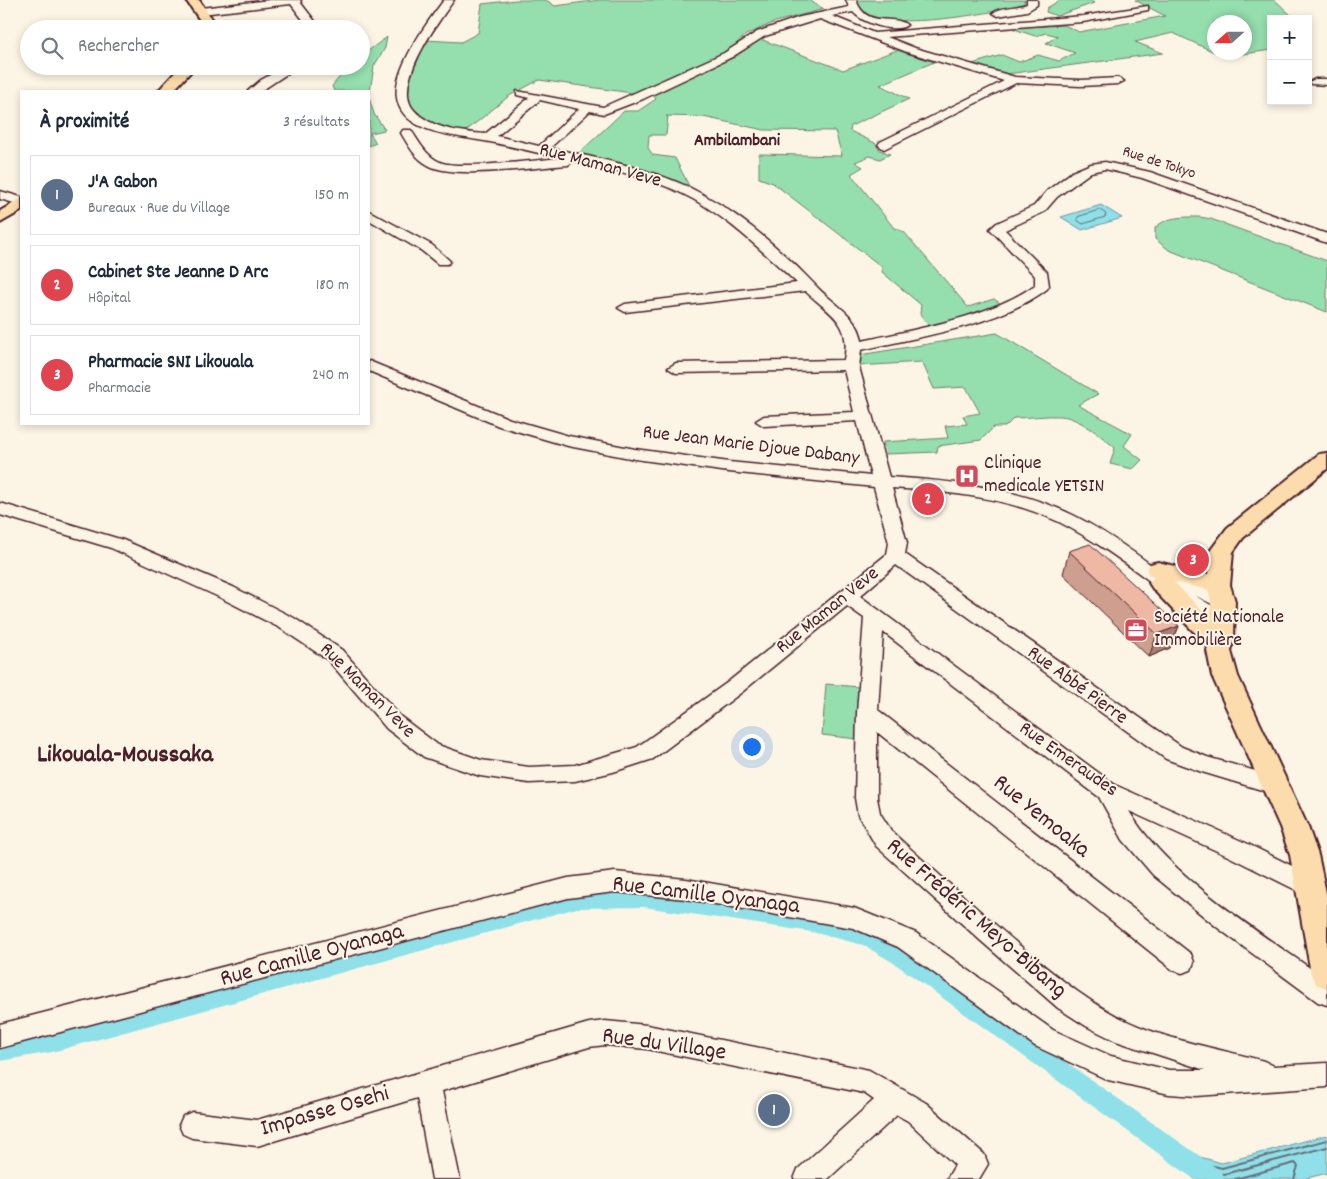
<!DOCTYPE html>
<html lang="fr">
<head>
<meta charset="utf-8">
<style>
	body { margin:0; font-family:Dekko,sans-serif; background:#f6f6f7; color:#1f2937 }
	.controls { position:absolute; right:15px; top:15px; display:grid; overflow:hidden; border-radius:0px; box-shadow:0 2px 8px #0003 }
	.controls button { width:45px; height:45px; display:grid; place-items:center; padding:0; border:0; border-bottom:1px solid #e0e1e3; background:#fff; color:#1f2937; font:25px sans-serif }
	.compass { position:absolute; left:1207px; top:15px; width:45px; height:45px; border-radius:50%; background:#fff; box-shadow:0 2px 8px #0003; rotate:249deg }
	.you { position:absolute; left:751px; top:746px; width:18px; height:18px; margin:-12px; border:4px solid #fff; border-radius:50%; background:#1a73e8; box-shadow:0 0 0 8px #1a73e833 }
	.badge { display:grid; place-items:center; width:32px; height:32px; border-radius:50%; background:#0f766e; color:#fff; font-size:16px; font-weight:700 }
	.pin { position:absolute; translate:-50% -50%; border:2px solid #fff; box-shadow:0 1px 5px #0006 }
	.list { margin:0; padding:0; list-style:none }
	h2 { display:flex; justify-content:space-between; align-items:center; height:65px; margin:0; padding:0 20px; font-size:21px }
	h2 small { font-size:16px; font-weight:400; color:#747a83 }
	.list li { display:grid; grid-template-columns:32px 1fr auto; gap:15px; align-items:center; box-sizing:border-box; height:80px; margin:0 10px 10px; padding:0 10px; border:1px solid #e0e1e3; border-radius:0px }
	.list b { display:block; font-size:19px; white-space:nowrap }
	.list p { margin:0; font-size:16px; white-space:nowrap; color:#747a83 }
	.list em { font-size:16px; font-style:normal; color:#747a83 }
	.icon { flex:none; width:28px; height:28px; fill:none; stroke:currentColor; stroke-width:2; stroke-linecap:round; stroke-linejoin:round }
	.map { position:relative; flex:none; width:1327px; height:1179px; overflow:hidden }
	.search { position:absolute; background:#fff; box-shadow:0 2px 8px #0003; left:20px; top:20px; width:350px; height:55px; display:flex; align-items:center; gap:12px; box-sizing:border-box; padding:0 18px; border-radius:28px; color:#747a83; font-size:19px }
	.panel { position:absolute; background:#fff; box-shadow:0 2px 8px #0003; left:20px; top:90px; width:350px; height:335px; border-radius:0px }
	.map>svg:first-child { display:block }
	.green { fill:#95deae; stroke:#707e6c }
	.water { fill:#8fe0e8; stroke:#73939c }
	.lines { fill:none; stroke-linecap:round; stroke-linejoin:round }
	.shore-far1 { stroke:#666c77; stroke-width:1 }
	.shore { stroke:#666c77; stroke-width:2 }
	.canal { fill:#8fe0e8; fill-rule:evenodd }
	.minor-casing { stroke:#4a1f2b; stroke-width:3 }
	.major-casing { stroke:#4a1f2b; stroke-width:4 }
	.minor { fill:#fcf5e5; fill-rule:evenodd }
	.major { fill:#fcdcac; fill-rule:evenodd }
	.wall { fill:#ce9e8e; stroke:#4a1f2b }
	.shaded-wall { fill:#a78174; stroke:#4a1f2b }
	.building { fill:#efb8a5; stroke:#4a1f2b }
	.labels { text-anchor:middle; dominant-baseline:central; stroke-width:4; stroke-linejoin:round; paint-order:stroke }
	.far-street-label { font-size:16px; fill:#4a1f2b; stroke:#fcf5e5 }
	.far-neighbourhood-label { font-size:18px; font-weight:bold; fill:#4a1f2b; stroke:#fcf5e5 }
	.street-label { font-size:20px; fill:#4a1f2b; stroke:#fcf5e5 }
	.poi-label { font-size:20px; fill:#4a1f2b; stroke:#fcf5e5; text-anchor:start }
	.near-street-label { font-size:24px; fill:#4a1f2b; stroke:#fcf5e5 }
	.district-label { font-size:25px; font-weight:bold; fill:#4a1f2b; stroke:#fcf5e5 }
</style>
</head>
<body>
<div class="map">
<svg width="1327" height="1179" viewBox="0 0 1327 1179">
	<rect width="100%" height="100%" fill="#fcf5e5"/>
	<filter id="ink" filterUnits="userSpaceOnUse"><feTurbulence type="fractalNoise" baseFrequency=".02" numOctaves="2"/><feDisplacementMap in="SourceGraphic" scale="10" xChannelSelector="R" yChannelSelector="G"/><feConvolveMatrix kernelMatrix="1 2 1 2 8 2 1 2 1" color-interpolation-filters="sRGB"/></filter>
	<g filter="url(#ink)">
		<g class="green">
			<polygon points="516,0 546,0 555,6 600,0 809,0 824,9 775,22 746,35 725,54 639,94 539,80 509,96 461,135 426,125 408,111 407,70 425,40 461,42 478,33 482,4"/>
			<path d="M856 0H1025L1024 3 1009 9C983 13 862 38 856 0Z"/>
			<polygon points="1060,0 1090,0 1094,3 1057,16 1046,12 1047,8"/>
			<polygon points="1135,0 1275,0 1295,19 1271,19 1271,50 1244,54 1216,53 1244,52 1244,22 1214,22 1214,52 1173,33 1135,42 1163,53 1007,74 972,64 1002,55 1019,62 1038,55 1059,61 1075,53 1046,43 1058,36 1046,33 1035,36 1014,29 1021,27 1064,25 1079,32 1165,16"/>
			<polygon points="387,37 385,48 374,66 369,98 374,114 385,130 370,133 376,143 369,146 369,91 334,91 332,86 349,66 361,66 361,56"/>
			<polygon points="760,39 843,70 897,50 934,62 880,85 909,99 851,126 850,131 875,143 880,150 890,154 880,159 870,156 855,162 863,167 851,174 894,228 904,232 968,307 994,299 1007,308 931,329 920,314 921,305 882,272 882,267 773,183 759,178 759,154 842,156 835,131 764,130 703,117 666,116 668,117 666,135 649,135 648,148 653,155 675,158 690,188 646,171 578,154 624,111 638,111 656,99 652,94 733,58"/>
			<path d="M1200 217 1211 219 1327 261V312L1169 250 1155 239V228C1167 216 1184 217 1200 217Z"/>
			<path d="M997 333 1098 394 1078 405 1132 434 1124 446 1142 460 1133 469 1110 464 1115 448C1103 437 1078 417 1061 416 1046 415 1029 418 1014 418L1005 427H994L981 440 938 446 937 452 886 454 883 442 948 438 945 426 967 424 963 416 980 413 966 387 934 389 922 362 858 366 859 355Z"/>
			<polygon points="826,684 859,687 857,739 822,735"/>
		</g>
		<g class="water">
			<polygon points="1101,205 1122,218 1082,230 1061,217"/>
			<polygon points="1327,1135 1327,1173 1303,1179 1194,1179 1182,1167 1189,1154 1222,1163"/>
		</g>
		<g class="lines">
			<polygon class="shore-far1" points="1100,210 1106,214 1105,217 1083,224 1077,220 1078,217"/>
			<g class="shore">
				<polyline points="1199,1179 1198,1174 1189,1166 1192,1161 1222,1168 1327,1140"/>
				<polyline points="1205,1179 1207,1171 1224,1174 1327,1147"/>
				<polyline points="1235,1179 1295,1163 1298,1166 1294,1179"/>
			</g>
			<polygon class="canal" points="600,890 666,893 826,918 875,932 908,951 1221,1171 1224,1179 1194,1179 894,963 863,945 812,932 644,907 577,908 52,1052 0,1061 0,1041 52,1032 577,892"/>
			<g class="minor-casing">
				<g id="minor">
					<polygon points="270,0 301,0 300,2 321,29 310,29 291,4 201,14 196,11 201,8"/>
					<path d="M444 0H454C439 21 391 85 414 110 431 129 462 132 485 134L529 98 517 95V91L603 107 724 53 757 32 800 17 849 7 846 0H856C867 30 893 13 907 25 896 34 862 23 853 12L832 16 874 33 1083 16 1148 6V10L1083 22 887 37 915 48 1015 77 1081 80 1118 78 1124 81 1118 84 1081 86 1016 83 884 149 878 145 880 142 1004 81 907 52 820 19 765 36 732 57 643 99 604 114 590 111 550 148C600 159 657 169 702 194 744 217 785 253 817 287 833 304 859 316 862 341 915 329 991 317 1035 285V276L990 229 997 223 1034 206 1047 191 1072 172 1091 164 1105 162 1150 172 1327 234V243L1142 178 1105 169 1091 172 1057 197 1044 212 1005 230 1047 272 1049 286 1047 289C1000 325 919 337 861 350L859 367 889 477C951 481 1016 487 1073 515 1105 531 1134 552 1162 573L1170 570 1177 572 1230 596 1232 601 1230 606 1223 608 1216 606 1194 595 1229 616 1232 621 1229 626 1222 628 1215 626C1162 594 1115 550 1059 522 1007 497 949 492 892 488L907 543 905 554 1182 747 1207 757 1283 779 1286 785 1283 791 1275 794 1202 772 1166 759 896 565 860 596 1115 785 1246 843 1320 880 1324 887 1320 894 1312 897 1304 894 1230 857 1129 811C1167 876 1265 936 1327 980V1005L1318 1002 1218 928 1153 875 1123 840 1099 797 883 632 878 710 1191 954 1194 962 1191 970 1182 973 1173 970 877 732V798L880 813 892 832C936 872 980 912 1026 951 1059 978 1090 1004 1129 1022 1171 1041 1220 1049 1264 1061L1274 1066 1327 1063V1087L1196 1096 1169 1094 1108 1080 1035 1046 898 947 853 928 686 899 615 892 568 898 0 1048V1024L568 878 615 872 686 879 854 908 916 933 1053 1030 1111 1056 1169 1070H1205L1116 1041 1086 1026 1058 1008 981 941 876 846 858 815 855 798 857 713 864 618 847 606 742 692 653 759 613 772 575 781 529 783 480 776 424 757 387 729 328 660 280 628 219 597 111 548 0 515V503L123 540 233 587 294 618 342 650 401 717 438 745 481 760 529 767 575 765 637 747 728 682 887 554 889 543 874 487 729 472 635 459 568 446 499 426 369 371V361L510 419 569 436 635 449 729 462 871 476 857 421 764 426 756 421 764 416 854 412 844 370 676 373 668 368 676 363 844 360C852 322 830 314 805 291L625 312 618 308 625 304 797 283C764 253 732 221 693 199 657 179 614 170 574 161L568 165C537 167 452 180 428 165 415 158 408 145 401 133L403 130H411C419 142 426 156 440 162 457 170 538 160 561 158 537 153 514 147 490 142 462 136 402 135 397 98 392 70 428 21 444 0ZM540 100 579 109 539 146 497 136Z"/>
					<path d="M1027 0H1037V5L1027 11 998 16 993 13C1002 6 1017 8 1027 4Z"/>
					<polygon points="286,66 299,66 261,91 248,91 261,80"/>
					<polygon points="1315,79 1327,79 1327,85 1311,84 1309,82"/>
					<polygon points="0,191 21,197 21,205 0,199"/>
					<polygon points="369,211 432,245 450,261 448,264 438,264 422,251 369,220"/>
					<polygon points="605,1021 647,1025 869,1070 926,1103 984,1154 988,1164 979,1179 947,1179 955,1165 908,1121 897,1115 828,1179 794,1179 798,1169 874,1100 864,1093 647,1049 605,1045 589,1047 442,1091 460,1179 432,1179 417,1098 257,1146 192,1138 183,1134 179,1125 183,1116 192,1112 257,1120 589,1023"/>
				</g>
			</g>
			<g class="major-casing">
				<g id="major">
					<polygon points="186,0 199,0 219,29 206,29"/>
					<polygon points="181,66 196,66 173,91 158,91"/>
					<polygon points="21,199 21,211 0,223 0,211"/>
					<path d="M1327 453V469L1243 538 1233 552 1230 585 1235 601 1234 639 1231 651 1238 676 1308 827 1318 855 1327 897V988L1316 984 1311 974 1290 855 1280 827 1212 676 1207 651 1209 642 1193 631 1153 589 1149 583 1154 577 1150 576 1146 570 1150 564 1158 562 1208 574 1210 551 1227 528 1319 454ZM1174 582 1208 590 1211 601 1210 619Z"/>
				</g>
			</g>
			<use href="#minor" class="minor"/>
			<use href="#major" class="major"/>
		</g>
		<polygon class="wall" points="1069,551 1179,626 1170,648 1149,657 1063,574"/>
		<polygon class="shaded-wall" points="1179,626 1170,648 1149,657 1157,634"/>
		<polygon class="building" points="1090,544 1179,626 1157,634 1069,551"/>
	</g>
	<defs>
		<g id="hospital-square" transform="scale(1.25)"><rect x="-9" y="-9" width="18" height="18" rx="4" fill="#d1495b" stroke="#fcf5e5"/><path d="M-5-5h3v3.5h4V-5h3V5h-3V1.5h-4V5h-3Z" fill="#fff"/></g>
		<g id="office-square" transform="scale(1.25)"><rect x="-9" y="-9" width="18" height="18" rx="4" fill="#d1495b" stroke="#fcf5e5"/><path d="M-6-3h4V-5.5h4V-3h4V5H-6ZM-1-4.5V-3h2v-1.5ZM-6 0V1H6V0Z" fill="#fff"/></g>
	</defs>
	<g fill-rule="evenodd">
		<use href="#hospital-square" x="967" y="476"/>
		<use href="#office-square" x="1136" y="630"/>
	</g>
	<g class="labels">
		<g class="far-street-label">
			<text transform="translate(1159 163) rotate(18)">Rue de Tokyo</text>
		</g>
		<g class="far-neighbourhood-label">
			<text x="737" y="141">Ambilambani</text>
		</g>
		<g class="street-label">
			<text transform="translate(600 166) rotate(15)">Rue Maman Veve</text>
			<text transform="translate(751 446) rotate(7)">Rue Jean Marie Djoue Dabany</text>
			<text transform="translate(828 611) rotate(-39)">Rue Maman Veve</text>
			<text transform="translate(1077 686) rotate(36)">Rue Abbé Pierre</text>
			<text transform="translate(367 691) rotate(45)">Rue Maman Veve</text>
			<text transform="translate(1068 760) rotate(35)">Rue Emeraudes</text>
		</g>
		<g class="poi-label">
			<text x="984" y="464">Clinique<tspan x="984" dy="23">medicale YETSIN</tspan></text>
			<text x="1154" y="618">Société Nationale<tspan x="1154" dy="23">Immobilière</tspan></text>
		</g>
		<g class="near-street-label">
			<text transform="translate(1041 817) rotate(39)">Rue Yemoaka</text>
			<text transform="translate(706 896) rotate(7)">Rue Camille Oyanaga</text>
			<text transform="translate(976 919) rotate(41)">Rue Frédéric Meyo-Bibang</text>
			<text transform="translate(312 956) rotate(-15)">Rue Camille Oyanaga</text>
			<text transform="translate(664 1045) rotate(8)">Rue du Village</text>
			<text transform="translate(325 1112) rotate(-16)">Impasse Osehi</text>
		</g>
		<g class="district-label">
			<text x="125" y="756">Likouala-Moussaka</text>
		</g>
	</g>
</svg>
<div class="controls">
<button>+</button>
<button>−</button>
</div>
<svg class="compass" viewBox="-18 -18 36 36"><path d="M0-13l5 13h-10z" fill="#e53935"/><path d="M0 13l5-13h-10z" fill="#747a83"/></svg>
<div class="you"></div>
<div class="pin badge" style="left:774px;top:1110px;background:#5c6f8a">1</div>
<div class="pin badge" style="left:928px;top:499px;background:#e0444e">2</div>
<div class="pin badge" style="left:1193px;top:560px;background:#e0444e">3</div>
<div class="search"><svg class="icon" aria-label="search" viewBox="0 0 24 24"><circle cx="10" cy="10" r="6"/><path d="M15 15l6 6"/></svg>Rechercher</div>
<section class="panel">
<h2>À proximité<small>3 résultats</small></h2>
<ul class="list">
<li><span class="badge" style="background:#5c6f8a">1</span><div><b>J'A Gabon</b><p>Bureaux · Rue du Village</p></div><em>150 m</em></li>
<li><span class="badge" style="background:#e0444e">2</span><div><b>Cabinet Ste Jeanne D Arc</b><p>Hôpital</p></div><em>180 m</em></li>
<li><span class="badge" style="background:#e0444e">3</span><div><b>Pharmacie SNI Likouala</b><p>Pharmacie</p></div><em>240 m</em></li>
</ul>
</section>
</div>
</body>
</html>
